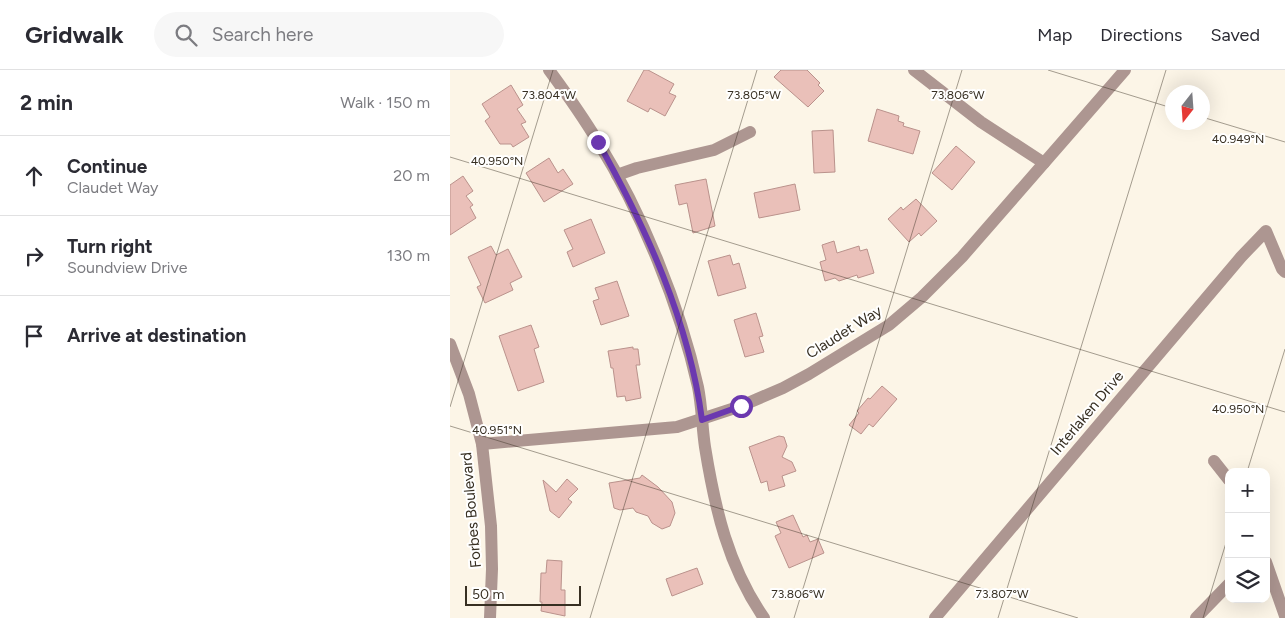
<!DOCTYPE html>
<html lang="en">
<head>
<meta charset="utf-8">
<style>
	body { margin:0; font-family:Figtree,sans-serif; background:#f7f7f7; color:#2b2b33 }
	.controls { position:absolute; right:15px; bottom:15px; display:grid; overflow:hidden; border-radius:10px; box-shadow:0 5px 20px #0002 }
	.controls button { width:45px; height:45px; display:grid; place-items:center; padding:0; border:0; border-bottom:1px solid #e1e1e2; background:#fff; color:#2b2b33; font:25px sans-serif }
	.compass { position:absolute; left:715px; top:15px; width:45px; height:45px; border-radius:50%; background:#fff; box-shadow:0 5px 20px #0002; rotate:197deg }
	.scale { position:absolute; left:15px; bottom:12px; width:116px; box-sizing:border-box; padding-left:5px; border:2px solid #372f22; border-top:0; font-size:14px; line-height:18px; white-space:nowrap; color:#372f22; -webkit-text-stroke:4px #fff; paint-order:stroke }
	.stop { position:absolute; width:15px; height:15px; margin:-11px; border:4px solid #6b38af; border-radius:50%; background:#fff }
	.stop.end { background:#6b38af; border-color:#fff; box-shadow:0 1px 5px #0008 }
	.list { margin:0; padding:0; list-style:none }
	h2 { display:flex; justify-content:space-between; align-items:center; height:65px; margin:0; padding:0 20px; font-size:21px }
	h2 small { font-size:16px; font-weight:400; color:#7c7c81 }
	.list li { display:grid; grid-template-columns:32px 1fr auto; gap:15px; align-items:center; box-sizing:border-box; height:80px; padding:0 20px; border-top:1px solid #e1e1e2 }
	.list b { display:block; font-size:19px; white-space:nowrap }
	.list p { margin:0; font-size:16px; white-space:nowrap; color:#7c7c81 }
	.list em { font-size:16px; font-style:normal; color:#7c7c81 }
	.icon { flex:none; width:28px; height:28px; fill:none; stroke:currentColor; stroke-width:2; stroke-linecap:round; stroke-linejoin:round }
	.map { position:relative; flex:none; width:835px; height:548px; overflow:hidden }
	header { display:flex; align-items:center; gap:30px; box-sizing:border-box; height:70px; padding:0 25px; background:#fff; border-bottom:1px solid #e1e1e2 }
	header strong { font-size:24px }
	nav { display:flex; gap:28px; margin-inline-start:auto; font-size:18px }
	.search { width:350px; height:45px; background:#f7f7f7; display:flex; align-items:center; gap:12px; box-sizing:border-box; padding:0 18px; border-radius:28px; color:#7c7c81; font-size:19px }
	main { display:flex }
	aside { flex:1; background:#fff }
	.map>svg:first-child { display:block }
	.building { fill:#eac0b9; stroke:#ba928c }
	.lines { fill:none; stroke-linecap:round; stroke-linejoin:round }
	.minor { stroke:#ad9691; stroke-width:12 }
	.route { stroke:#6b38af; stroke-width:6 }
	.ticks { fill:none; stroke:#372f22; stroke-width:1; stroke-opacity:0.45 }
	.labels { text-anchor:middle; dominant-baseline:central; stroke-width:4; stroke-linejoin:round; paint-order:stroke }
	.street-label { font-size:15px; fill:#372f22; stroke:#fff }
	.ticks-label { font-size:12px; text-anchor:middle; fill:#372f22; stroke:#fff; stroke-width:4; stroke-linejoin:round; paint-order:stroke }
</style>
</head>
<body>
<header>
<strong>Gridwalk</strong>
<div class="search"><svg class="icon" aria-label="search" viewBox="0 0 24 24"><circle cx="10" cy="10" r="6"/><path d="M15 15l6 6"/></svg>Search here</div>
<nav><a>Map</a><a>Directions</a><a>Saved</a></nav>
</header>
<main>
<aside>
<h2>2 min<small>Walk · 150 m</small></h2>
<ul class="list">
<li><svg class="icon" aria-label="ahead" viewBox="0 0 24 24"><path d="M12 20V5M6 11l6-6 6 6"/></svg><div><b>Continue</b><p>Claudet Way</p></div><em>20 m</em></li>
<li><svg class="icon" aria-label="right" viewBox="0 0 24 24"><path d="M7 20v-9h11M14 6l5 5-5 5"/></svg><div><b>Turn right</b><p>Soundview Drive</p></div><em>130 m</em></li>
<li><svg class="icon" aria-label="arrive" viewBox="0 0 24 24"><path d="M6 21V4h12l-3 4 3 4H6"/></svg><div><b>Arrive at destination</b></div></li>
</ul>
</aside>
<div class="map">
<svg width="835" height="548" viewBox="0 0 835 548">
	<rect width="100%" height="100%" fill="#fcf5e7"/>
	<g class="building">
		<polygon points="194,0 198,0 224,14 219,23 226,26 215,46 200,38 198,42 177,31"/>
		<polygon points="331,0 357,0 370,13 368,15 374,21 358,37 324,7"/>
		<polygon points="61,15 73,35 67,39 76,52 71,54 79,67 63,77 61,74 50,74 35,51 40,47 32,34"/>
		<polygon points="427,39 449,46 448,51 454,53 453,56 470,61 463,84 418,71"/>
		<polygon points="383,60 385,102 364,103 362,61"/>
		<polygon points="506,76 525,92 502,120 482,103"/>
		<polygon points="99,88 108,103 113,99 123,114 94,132 76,103"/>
		<polygon points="13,106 23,121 16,126 23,135 20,137 26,148 0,165 0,115"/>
		<polygon points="256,109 265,156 243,163 237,133 229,135 225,115"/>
		<polygon points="345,114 350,140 309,148 304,123"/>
		<polygon points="466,129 487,151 471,166 469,163 459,172 438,149 451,137 453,140"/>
		<polygon points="141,149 155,183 123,197 117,182 123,179 114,160"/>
		<polygon points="384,171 387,183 409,176 410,181 417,179 424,203 408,208 407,205 389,211 385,208 375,211 370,192 376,190 372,175"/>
		<polygon points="41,176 46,185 58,179 72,207 60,213 63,220 35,233 27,217 31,215 18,187"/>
		<polygon points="280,185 283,195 289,193 296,218 268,226 258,191"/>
		<polygon points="167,211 179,246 151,255 143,231 149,229 145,218"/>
		<polygon points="306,243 313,266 309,267 314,282 295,287 284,250"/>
		<polygon points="81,255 89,277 84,279 94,312 68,321 49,266"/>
		<polygon points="183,277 183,279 188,279 190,295 186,295 191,328 176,331 175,326 167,327 163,298 161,298 158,281"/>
		<polygon points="432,316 447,329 423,357 419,354 411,364 399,355 409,343 407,341 418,328 420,329"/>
		<polygon points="329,366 334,367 337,376 332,387 342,392 346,401 332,406 335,416 319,421 317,411 311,413 299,377"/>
		<polygon points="192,405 208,417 222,432 225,443 220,456 212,459 202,453 198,446 186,442 183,438 170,440 164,438 159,413 190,408"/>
		<polygon points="117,409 128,419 118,429 122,432 109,448 100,441 93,410 106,422"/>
		<polygon points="343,445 353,467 357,465 360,472 368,469 374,483 339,498 325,466 331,463 326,452"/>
		<polygon points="97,490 112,491 111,520 115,520 115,546 91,541 92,532 90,532 91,503 96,503"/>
		<polygon points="247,498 253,514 222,526 216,509"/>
	</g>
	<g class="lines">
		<g class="minor">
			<path d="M99 0C116 23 133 47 148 72 192 143 230 236 248 317 252 337 252 357 255 377 265 439 278 496 314 548"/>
			<polyline points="464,0 531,52 594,93"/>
			<polyline points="167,105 187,98 264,80 300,62"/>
			<polyline points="0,274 19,324 32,374 41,456 42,499 40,548"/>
			<polyline points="32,374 227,357 291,336 333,318 359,304 439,255 472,227 512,187 675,0"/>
			<polyline points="764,391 779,410"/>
			<polyline points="816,492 835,546"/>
			<polyline points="485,548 791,187 816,161 832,199 835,202"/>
			<polyline points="746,548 779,514"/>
		</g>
	</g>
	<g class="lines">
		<path class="route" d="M148 72C196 158 239 251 252 350L291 336"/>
	</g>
	<path class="ticks" d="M598 0 722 38M752 47 835 72M0 87 835 342M0 337 103 0M0 356 628 548M797 402 835 279M140 548 307 0M344 548 512 0M548 548 716 0M753 548 779 463"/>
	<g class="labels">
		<g class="street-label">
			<text transform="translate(394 262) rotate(-32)">Claudet Way</text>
			<text transform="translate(637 343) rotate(-50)">Interlaken Drive</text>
			<text transform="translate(21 440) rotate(-95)">Forbes Boulevard</text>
		</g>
	</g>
	<g class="ticks-label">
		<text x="99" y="29">73.804°W</text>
		<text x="304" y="29">73.805°W</text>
		<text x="508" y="29">73.806°W</text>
		<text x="788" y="73">40.949°N</text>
		<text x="47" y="95">40.950°N</text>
		<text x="788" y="343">40.950°N</text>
		<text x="47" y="364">40.951°N</text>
		<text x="348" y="528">73.806°W</text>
		<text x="552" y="528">73.807°W</text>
	</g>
</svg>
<div class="controls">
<button>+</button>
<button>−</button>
<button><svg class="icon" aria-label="layers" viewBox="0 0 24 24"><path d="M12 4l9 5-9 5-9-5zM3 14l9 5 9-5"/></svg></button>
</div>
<svg class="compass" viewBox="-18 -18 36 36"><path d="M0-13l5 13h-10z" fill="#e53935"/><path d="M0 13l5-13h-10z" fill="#7c7c81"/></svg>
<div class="scale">50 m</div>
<div class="stop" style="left:291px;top:336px"></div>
<div class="stop end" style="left:148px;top:72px"></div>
</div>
</main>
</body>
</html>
